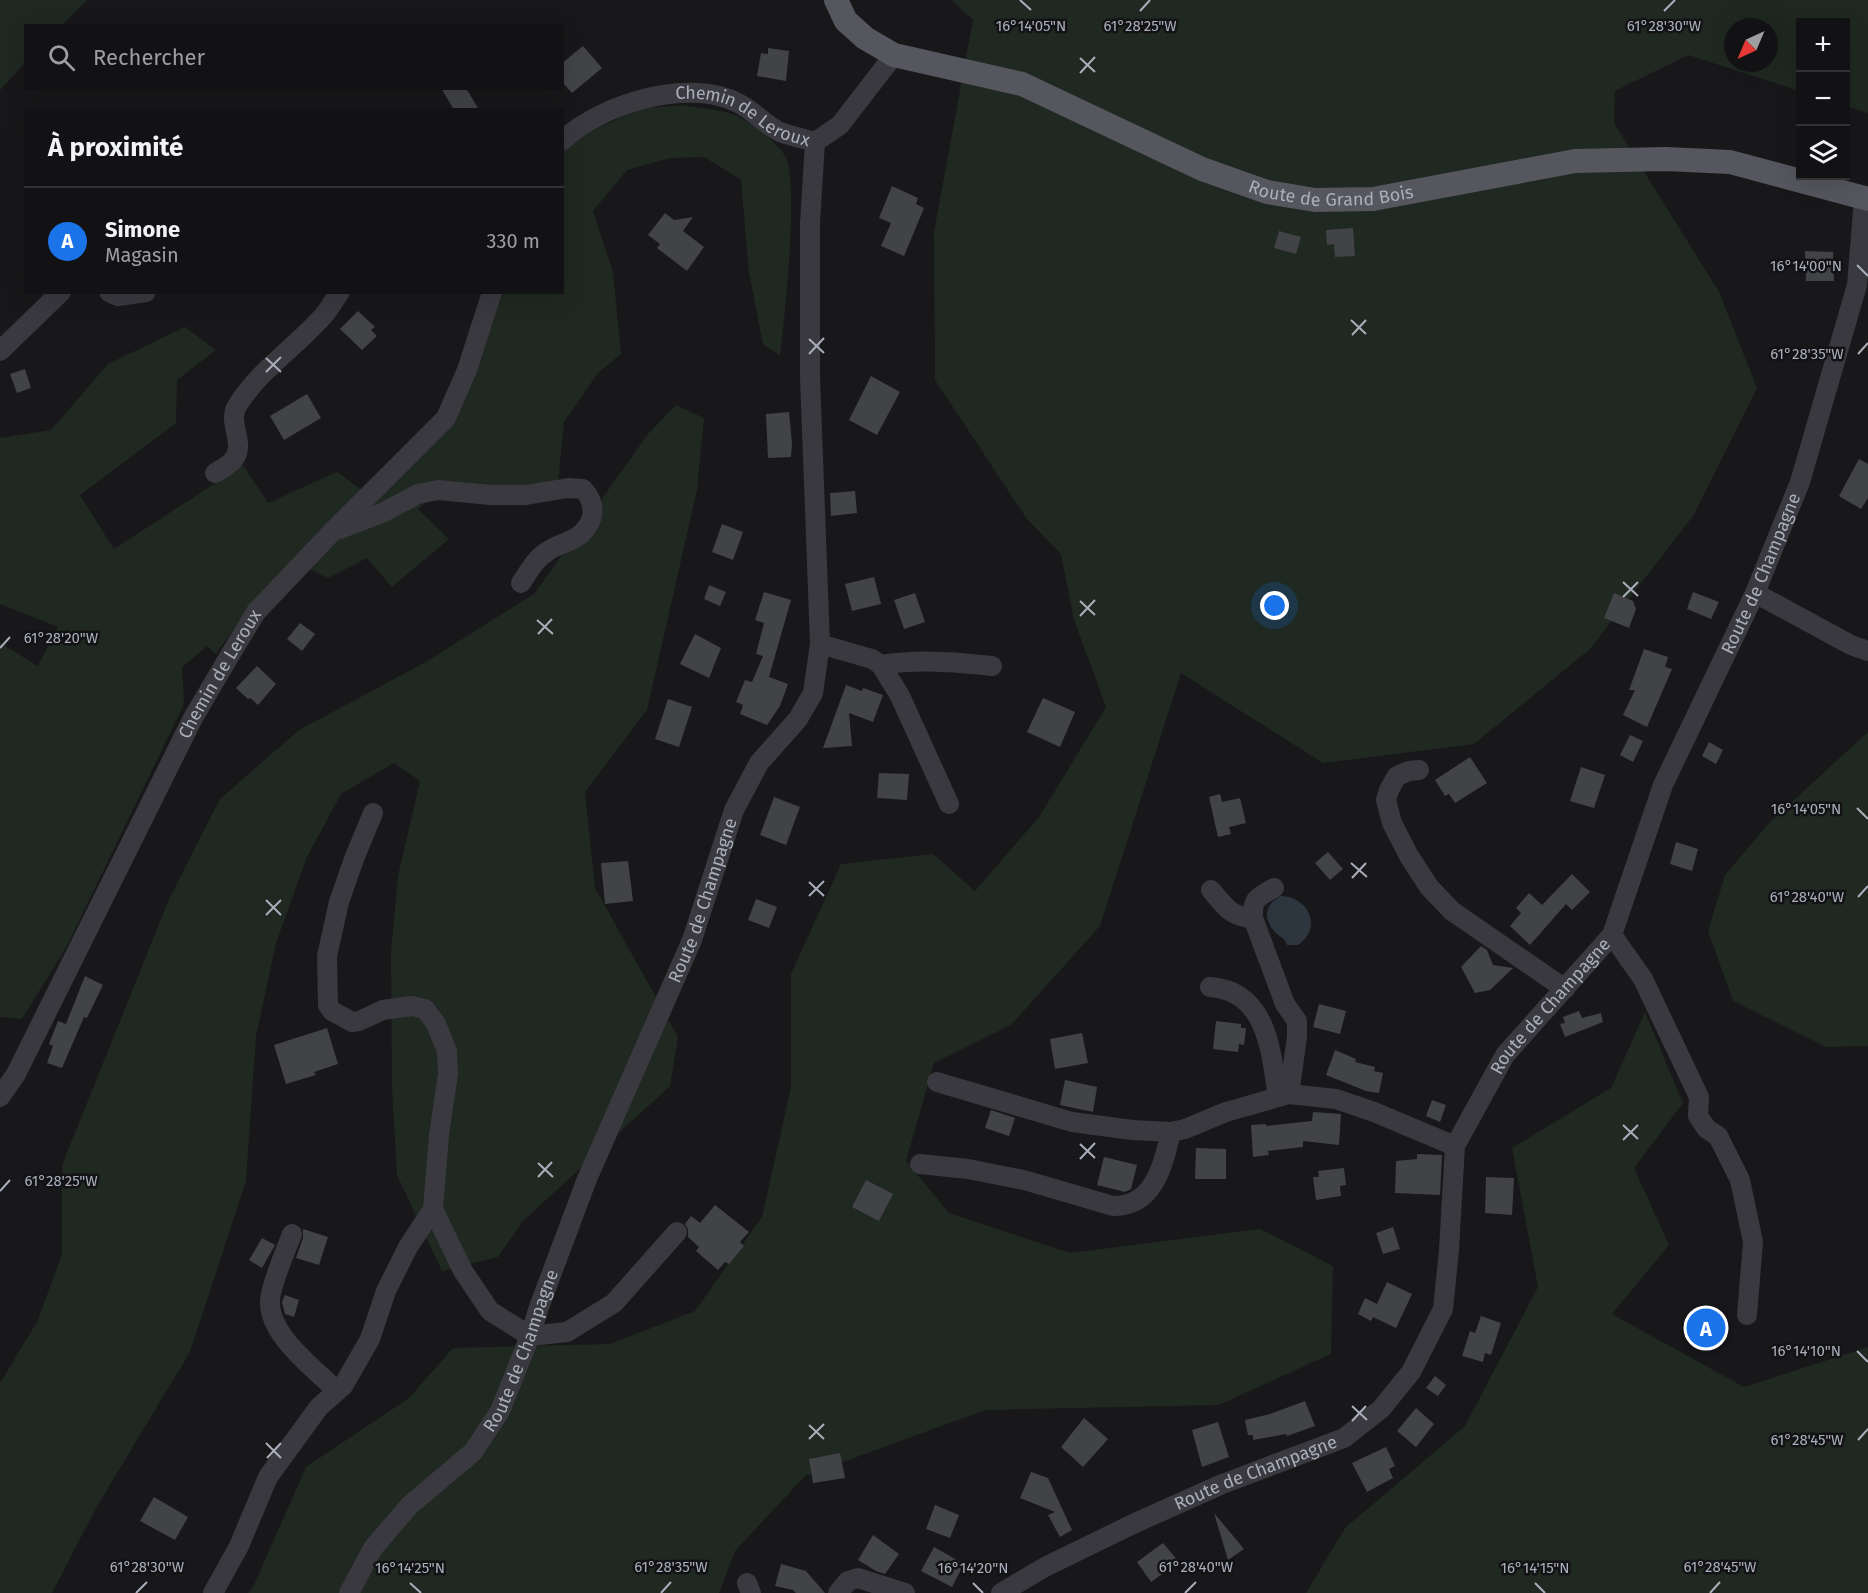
<!DOCTYPE html>
<html lang="fr">
<head>
<meta charset="utf-8">
<style>
	body { margin:0; font-family:"Fira Sans",sans-serif; background:#1b1b1d; color:#f1f3f6 }
	.controls { position:absolute; right:18px; top:18px; display:grid; overflow:hidden; border-radius:0px; box-shadow:0 6px 24px #0002 }
	.controls button { width:54px; height:54px; display:grid; place-items:center; padding:0; border:0; border-bottom:2px solid #313234; background:#121214; color:#f1f3f6; font:30px sans-serif }
	.compass { position:absolute; left:1724px; top:18px; width:54px; height:54px; border-radius:50%; background:#121214; box-shadow:0 6px 24px #0002; rotate:224deg }
	.you { position:absolute; left:1275px; top:606px; width:21px; height:21px; margin:-15px; border:4px solid #fff; border-radius:50%; background:#1a73e8; box-shadow:0 0 0 9px #1a73e833 }
	.badge { display:grid; place-items:center; width:39px; height:39px; border-radius:50%; background:#1a73e8; color:#fff; font-size:20px; font-weight:700 }
	.pin { position:absolute; translate:-50% -50%; border:3px solid #fff; box-shadow:0 2px 6px #0006 }
	.list { margin:0; padding:0; list-style:none }
	h2 { display:flex; justify-content:space-between; align-items:center; height:78px; margin:0; padding:0 24px; font-size:26px }
	h2 small { font-size:20px; font-weight:400; color:#9c9ea0 }
	.list li { display:grid; grid-template-columns:39px 1fr auto; gap:18px; align-items:center; box-sizing:border-box; height:108px; padding:0 24px; border-top:2px solid #313234 }
	.list b { display:block; font-size:22px; white-space:nowrap }
	.list p { margin:0; font-size:20px; white-space:nowrap; color:#9c9ea0 }
	.list em { font-size:20px; font-style:normal; color:#9c9ea0 }
	.icon { flex:none; width:33px; height:33px; fill:none; stroke:currentColor; stroke-width:2; stroke-linecap:round; stroke-linejoin:round }
	.map { position:relative; flex:none; width:1868px; height:1593px; overflow:hidden }
	.search { position:absolute; background:#121214; box-shadow:0 6px 24px #0002; left:24px; top:24px; width:540px; height:66px; display:flex; align-items:center; gap:15px; box-sizing:border-box; padding:0 21px; border-radius:0px; color:#9c9ea0; font-size:22px }
	.panel { position:absolute; background:#121214; box-shadow:0 6px 24px #0002; left:24px; top:108px; width:540px; height:186px; border-radius:0px }
	.map>svg:first-child { display:block }
	.green { fill:#1f2821; fill-rule:evenodd }
	.water { fill:#2d363e }
	.building { fill:#424347 }
	.lines { fill:none; stroke-linecap:round; stroke-linejoin:round }
	.minor { stroke:#39393f; stroke-width:20 }
	.major { stroke:#55565e; stroke-width:24 }
	.ticks { fill:none; stroke:#aaaeba; stroke-width:2 }
	.labels { text-anchor:middle; dominant-baseline:central; stroke-width:5; stroke-linejoin:round; paint-order:stroke }
	.street-label { font-size:18px; fill:#aaaeba; stroke:#131315 }
	.ticks-label { font-size:15px; text-anchor:middle; fill:#aaaeba; stroke:#131315; stroke-width:5; stroke-linejoin:round; paint-order:stroke }
</style>
</head>
<body>
<div class="map">
<svg width="1868" height="1593" viewBox="0 0 1868 1593">
	<rect width="100%" height="100%" fill="#18181a"/>
	<g class="green">
		<polygon points="0,0 87,0 62,25 26,26 25,63 0,90"/>
		<path d="M951 0H1868V113L1846 106V22H1800V91L1688 55 1615 91 1614 123 1719 292 1757 388 1693 516 1590 649 1474 744 1323 763 1181 673 1100 926 1011 1025 934 1063 906 1161 949 1213 1070 1253 1260 1229 1333 1266 1331 1354 1219 1405 985 1410 805 1476 735 1551 719 1593H248L254 1585 306 1467 409 1398 453 1348 610 1344 695 1311 762 1217 791 1087V974L841 864 933 854 975 891 1039 817 1106 707 1074 620 1061 554 1027 519 935 380 934 232 973 20ZM1733 27H1769V63H1733Z"/>
		<path d="M682 105C698 108 716 109 732 114 748 119 777 142 785 156 800 179 784 323 780 356L763 344 749 273 741 180 704 157 670 158 627 170 593 211 613 272 621 354 598 373 564 422 558 483 521 489 445 486 418 509 449 539 392 587 367 558 328 578 293 562 254 600 216 654 207 646 182 667 184 704 67 946 22 1019 0 1017V643L38 666 58 627 0 604V438L51 430 108 364 185 327 216 350 177 380 176 423 80 495 114 549 243 465 268 503 337 472 362 490 451 422 499 293 562 292 563 152 582 136 638 109Z"/>
		<polygon points="676,405 704,418 697,490 647,710 585,792 595,888 678,1037 670,1086 523,1221 498,1257 442,1271 397,1175 392,1088 391,952 398,876 420,781 394,763 341,794 307,857 276,943 256,1036 246,1181 190,1352 96,1508 52,1593 0,1593 0,1383 38,1320 62,1254 62,1165 169,899 220,799 299,730 424,663 534,594 648,434"/>
		<polygon points="1868,732 1868,1046 1826,1047 1733,1001 1708,931 1725,875 1770,822"/>
		<polygon points="1645,1012 1683,1103 1634,1168 1669,1245 1612,1314 1744,1387 1868,1347 1868,1593 1306,1593 1345,1528 1465,1426 1538,1287 1512,1148 1611,1088"/>
	</g>
	<path class="water" d="M1281 896C1309 897 1323 928 1298 945H1287C1285 938 1282 938 1277 934 1263 921 1263 905 1281 896Z"/>
	<g class="building">
		<polygon points="583,46 602,68 572,93 562,82 562,63"/>
		<polygon points="768,48 789,51 786,81 757,76 761,53 768,54"/>
		<polygon points="441,88 466,88 479,110 454,110"/>
		<polygon points="892,186 918,198 916,204 924,208 904,256 881,246 891,223 879,218"/>
		<polygon points="665,213 674,220 693,217 683,231 704,247 687,271 657,248 660,244 648,235"/>
		<polygon points="1353,228 1355,256 1335,257 1334,244 1327,245 1326,230"/>
		<polygon points="1279,231 1301,237 1296,254 1274,248"/>
		<polygon points="1805,251 1833,252 1834,281 1806,281"/>
		<polygon points="358,311 375,327 371,330 377,336 362,350 340,329"/>
		<polygon points="25,369 31,388 17,393 10,374"/>
		<polygon points="871,376 900,392 877,435 849,420"/>
		<polygon points="307,394 321,418 284,440 270,416"/>
		<polygon points="789,412 792,443 791,457 768,458 766,414"/>
		<polygon points="1859,459 1868,464 1868,498 1861,509 1839,496"/>
		<polygon points="855,491 857,513 831,516 830,493"/>
		<polygon points="722,524 743,532 733,560 712,552"/>
		<polygon points="874,577 881,604 852,611 845,584"/>
		<polygon points="709,585 726,592 720,606 704,599"/>
		<polygon points="764,592 791,600 769,677 788,684 780,706 767,725 740,714 743,705 736,702 745,680 752,682 763,656 756,654 764,623 755,620"/>
		<polygon points="1693,592 1719,602 1711,619 1687,609"/>
		<polygon points="915,593 925,622 904,629 894,600"/>
		<polygon points="1614,593 1633,601 1636,609 1629,628 1604,618"/>
		<polygon points="300,623 315,634 302,651 287,639"/>
		<polygon points="695,634 721,648 709,678 680,664"/>
		<polygon points="1644,649 1668,657 1665,667 1672,669 1647,727 1623,715 1635,690 1629,690"/>
		<polygon points="257,666 276,684 258,705 250,698 248,699 236,688"/>
		<polygon points="846,685 862,691 863,688 883,695 873,722 849,713 852,746 823,748"/>
		<polygon points="1043,698 1075,712 1060,747 1027,732"/>
		<polygon points="668,699 692,707 679,747 655,739"/>
		<polygon points="1630,735 1643,741 1633,762 1620,755"/>
		<polygon points="1709,742 1723,750 1716,764 1702,756"/>
		<polygon points="1470,757 1487,783 1455,803 1449,794 1445,796 1435,780"/>
		<polygon points="1581,767 1605,775 1594,808 1570,801"/>
		<polygon points="879,773 909,774 907,800 877,798"/>
		<polygon points="1220,794 1222,802 1240,798 1246,823 1229,827 1231,834 1218,837 1209,797"/>
		<polygon points="774,797 800,807 786,845 760,835"/>
		<polygon points="1676,842 1698,849 1692,871 1670,864"/>
		<polygon points="1328,852 1343,869 1330,880 1315,863"/>
		<polygon points="628,861 633,901 605,904 601,863"/>
		<polygon points="1572,874 1590,892 1572,910 1566,904 1530,945 1510,926 1521,913 1516,908 1529,893 1542,905"/>
		<polygon points="756,899 777,907 769,928 748,920"/>
		<polygon points="1481,946 1487,950 1493,965 1513,968 1490,990 1475,993 1461,967"/>
		<polygon points="85,976 103,985 87,1018 84,1017 62,1068 47,1063 53,1046 49,1044 58,1021 66,1024"/>
		<polygon points="1319,1004 1346,1011 1340,1034 1313,1027"/>
		<polygon points="1579,1011 1582,1018 1601,1013 1603,1022 1565,1037 1560,1024 1565,1023 1563,1017"/>
		<polygon points="1216,1021 1241,1024 1241,1028 1246,1028 1244,1045 1239,1044 1238,1052 1213,1049"/>
		<polygon points="327,1028 338,1064 314,1072 316,1075 286,1084 274,1045"/>
		<polygon points="1082,1033 1088,1063 1055,1069 1050,1039"/>
		<polygon points="1335,1050 1356,1059 1355,1062 1375,1067 1374,1071 1383,1073 1379,1093 1366,1091 1326,1075"/>
		<polygon points="1065,1080 1097,1087 1093,1112 1060,1105"/>
		<polygon points="1432,1100 1446,1105 1440,1122 1426,1116"/>
		<polygon points="991,1110 1015,1118 1009,1136 985,1128"/>
		<polygon points="1313,1112 1341,1114 1339,1145 1303,1141 1303,1147 1268,1151 1269,1155 1253,1157 1251,1125 1266,1124 1266,1126 1312,1121"/>
		<polygon points="1196,1148 1226,1149 1226,1179 1195,1179"/>
		<polygon points="1417,1154 1442,1155 1440,1195 1395,1193 1396,1161 1417,1159"/>
		<polygon points="1104,1157 1137,1165 1131,1189 1125,1192 1097,1185"/>
		<polygon points="1344,1168 1346,1185 1340,1186 1341,1196 1316,1200 1313,1177 1319,1177 1318,1171"/>
		<polygon points="1486,1177 1514,1178 1512,1215 1485,1213"/>
		<polygon points="866,1180 893,1194 879,1221 852,1207"/>
		<polygon points="715,1205 749,1232 740,1242 744,1246 729,1264 725,1262 718,1270 696,1251 699,1247 688,1237 688,1229 685,1224 691,1216 700,1223"/>
		<polygon points="1393,1227 1400,1249 1383,1254 1376,1233"/>
		<polygon points="303,1229 328,1237 319,1265 296,1258 303,1238"/>
		<polygon points="262,1238 275,1245 262,1268 249,1260"/>
		<polygon points="1387,1282 1412,1294 1396,1328 1373,1317 1371,1321 1358,1314 1365,1298 1377,1304"/>
		<polygon points="285,1295 299,1300 294,1317 285,1314 282,1302"/>
		<polygon points="1481,1316 1501,1323 1491,1355 1485,1353 1483,1362 1462,1356 1470,1331 1475,1333"/>
		<polygon points="1435,1376 1446,1385 1438,1396 1426,1388"/>
		<polygon points="1305,1401 1315,1426 1287,1436 1286,1434 1253,1440 1253,1435 1248,1435 1245,1420 1270,1414"/>
		<polygon points="1416,1408 1434,1424 1416,1447 1397,1431"/>
		<polygon points="1084,1418 1108,1439 1083,1467 1061,1447"/>
		<polygon points="1218,1422 1229,1457 1202,1467 1192,1430"/>
		<polygon points="1386,1447 1395,1466 1389,1469 1393,1478 1367,1492 1352,1463"/>
		<polygon points="840,1453 845,1478 813,1483 809,1459"/>
		<polygon points="1031,1472 1048,1478 1072,1530 1060,1537 1048,1515 1055,1512 1020,1498"/>
		<polygon points="154,1497 188,1517 175,1540 140,1521"/>
		<polygon points="935,1505 959,1515 950,1538 926,1529"/>
		<polygon points="1214,1513 1244,1549 1228,1560"/>
		<polygon points="873,1535 899,1554 885,1574 876,1571 858,1560"/>
		<polygon points="1163,1543 1179,1562 1151,1582 1137,1562"/>
		<polygon points="934,1547 964,1564 952,1587 921,1571"/>
		<polygon points="781,1564 806,1571 825,1593 796,1593 793,1590 775,1586"/>
	</g>
	<g class="lines">
		<g class="minor">
			<path id="s1" d="M562 141C600 104 689 77 738 103 753 110 765 125 780 132 791 136 804 139 815 142L840 125 894 55"/>
			<polyline points="109,292 118,296 146,292"/>
			<polyline points="0,351 61,292"/>
			<path d="M215 473C221 469 230 465 234 459 246 443 227 423 237 406 259 370 296 347 324 315 330 308 334 300 340 292"/>
			<path d="M340 529 382 513 418 494 438 490 491 495H526L568 488 583 489C596 503 596 520 581 534 572 542 558 544 548 551 536 558 529 571 521 583"/>
			<polyline points="1755,593 1851,645 1868,651"/>
			<polyline points="820,644 872,659 881,665 900,696 949,804"/>
			<path d="M881 665C919 659 954 662 992 666"/>
			<polyline points="1419,770 1409,771 1397,776 1389,790 1386,800 1392,823 1409,856 1429,887 1452,911 1565,989"/>
			<polyline points="373,813 354,859 339,902 327,956 328,1005 332,1011 352,1022 359,1021 383,1010 412,1006 425,1009 436,1024 447,1051 448,1074 439,1135 433,1209 463,1271 490,1311 530,1336 567,1332 614,1303 677,1232"/>
			<path d="M1274 888C1258 897 1252 898 1253 918L1285 1004 1297 1021V1037L1289 1094"/>
			<path d="M1211 890C1225 906 1230 917 1253 918"/>
			<polyline points="1612,935 1643,979 1699,1097 1698,1116 1707,1129 1718,1136 1740,1180 1753,1242 1747,1315"/>
			<path d="M1210 987C1268 991 1271 1053 1278 1097"/>
			<polyline points="937,1082 1072,1122 1132,1130 1171,1132 1185,1129 1226,1112 1289,1094 1336,1099 1374,1112 1455,1146"/>
			<path id="s2" d="M0 1097 16 1074 193 718 230 655 256 612 332 532 446 418 467 370 492 292"/>
			<path d="M920 1164 968 1169 1024 1180 1113 1206C1154 1207 1163 1165 1171 1132"/>
			<path d="M292 1234C286 1250 271 1284 270 1300 268 1335 314 1368 337 1391"/>
			<polyline points="747,1583 751,1593"/>
			<polyline points="213,1593 239,1546 268,1477 319,1407 343,1386 370,1339 386,1291 408,1247 433,1209"/>
			<path id="s3" d="M349 1593 373 1548 410 1505 473 1452 500 1411 530 1336 539 1307 587 1179 692 940 734 810 759 763 798 719 813 693 820 644 810 377V224L815 142"/>
			<polyline points="838,1593 848,1581 858,1578 905,1593"/>
			<path id="s4" d="M1001 1593 1045 1567 1133 1524 1220 1485 1344 1438 1381 1409 1411 1372 1443 1309 1449 1250 1455 1146 1505 1055 1612 935 1663 785 1755 593 1800 482 1857 285 1864 199"/>
		</g>
		<path class="major" id="s5" d="M836 0 846 21 865 38 894 55 1022 84 1202 169 1267 192 1315 200 1373 199 1575 161 1666 159 1730 162 1868 199"/>
	</g>
	<path class="ticks" d="M1020 0 1031 10M1140 11 1150 0M1664 11 1675 0M1080 58 1095 72M1080 73 1095 57M1857 265 1868 276M1351 320 1366 334M1352 335 1366 320M809 339 824 353M809 354 824 338M1858 354 1868 343M266 358 281 372M266 372 281 357M1623 582 1638 596M1623 597 1638 582M1080 601 1095 615M1080 616 1095 600M537 620 553 634M538 634 552 619M0 648 10 637M1857 808 1868 819M1351 863 1367 877M1352 878 1366 863M809 882 824 896M809 896 824 881M1858 897 1868 886M266 900 281 915M266 915 281 900M1623 1125 1638 1139M1623 1140 1638 1125M1080 1144 1095 1158M1080 1159 1095 1143M538 1163 553 1177M538 1177 552 1162M0 1191 10 1180M1857 1351 1868 1362M1352 1406 1367 1420M1352 1421 1366 1406M809 1425 824 1439M809 1439 824 1424M1858 1440 1868 1429M266 1443 281 1458M267 1458 281 1443M410 1583 421 1593M973 1583 983 1593M1535 1583 1545 1593M136 1593 147 1582M661 1593 671 1582M1185 1593 1196 1582M1710 1593 1720 1582"/>
	<g class="labels">
		<g class="street-label">
			<text stroke="none"><textPath href="#s1" startOffset="198">Chemin de Leroux</textPath></text>
			<text stroke="none"><textPath href="#s5" startOffset="546">Route de Grand Bois</textPath></text>
			<text stroke="none"><textPath href="#s4" startOffset="1362">Route de Champagne</textPath></text>
			<text stroke="none"><textPath href="#s2" startOffset="477">Chemin de Leroux</textPath></text>
			<text stroke="none"><textPath href="#s3" startOffset="789">Route de Champagne</textPath></text>
			<text stroke="none"><textPath href="#s4" startOffset="876">Route de Champagne</textPath></text>
			<text stroke="none"><textPath href="#s3" startOffset="303">Route de Champagne</textPath></text>
			<text stroke="none"><textPath href="#s4" startOffset="282">Route de Champagne</textPath></text>
		</g>
	</g>
	<g class="ticks-label">
		<text x="1031" y="31">16°14'05"N</text>
		<text x="1140" y="31">61°28'25"W</text>
		<text x="1664" y="31">61°28'30"W</text>
		<text x="1806" y="271">16°14'00"N</text>
		<text x="1807" y="359">61°28'35"W</text>
		<text x="61" y="643">61°28'20"W</text>
		<text x="1806" y="814">16°14'05"N</text>
		<text x="1807" y="902">61°28'40"W</text>
		<text x="61" y="1186">61°28'25"W</text>
		<text x="1806" y="1356">16°14'10"N</text>
		<text x="1807" y="1445">61°28'45"W</text>
		<text x="147" y="1572">61°28'30"W</text>
		<text x="671" y="1572">61°28'35"W</text>
		<text x="1196" y="1572">61°28'40"W</text>
		<text x="1720" y="1572">61°28'45"W</text>
		<text x="410" y="1573">16°14'25"N</text>
		<text x="973" y="1573">16°14'20"N</text>
		<text x="1535" y="1573">16°14'15"N</text>
	</g>
</svg>
<div class="controls">
<button>+</button>
<button>−</button>
<button><svg class="icon" aria-label="layers" viewBox="0 0 24 24"><path d="M12 4l9 5-9 5-9-5zM3 14l9 5 9-5"/></svg></button>
</div>
<svg class="compass" viewBox="-18 -18 36 36"><path d="M0-13l5 13h-10z" fill="#e53935"/><path d="M0 13l5-13h-10z" fill="#9c9ea0"/></svg>
<div class="you"></div>
<div class="pin badge" style="left:1706px;top:1328px">A</div>
<div class="search"><svg class="icon" aria-label="search" viewBox="0 0 24 24"><circle cx="10" cy="10" r="6"/><path d="M15 15l6 6"/></svg>Rechercher</div>
<section class="panel">
<h2>À proximité<small></small></h2>
<ul class="list">
<li><span class="badge">A</span><div><b>Simone</b><p>Magasin</p></div><em>330 m</em></li>
</ul>
</section>
</div>
</body>
</html>
